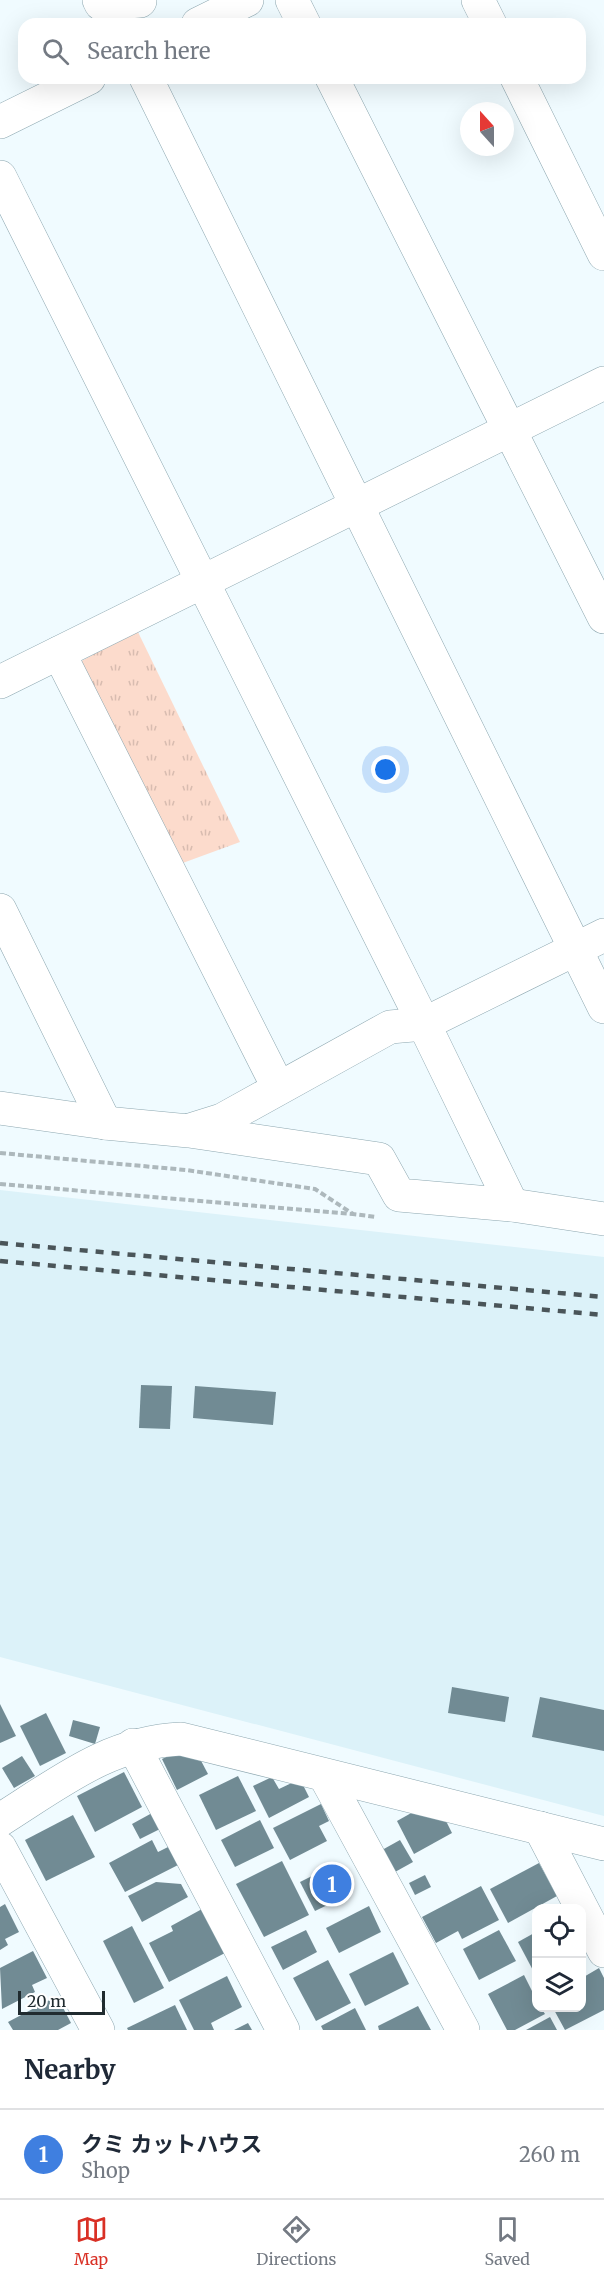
<!DOCTYPE html>
<html lang="en">
<head>
<meta charset="utf-8">
<style>
	body { margin:0; font-family:Merriweather,"Noto Sans JP",serif; background:#f6f6f7; color:#1f2937 }
	.controls { position:absolute; right:18px; bottom:18px; display:grid; overflow:hidden; border-radius:12px; box-shadow:0 6px 24px #0002 }
	.controls button { width:54px; height:54px; display:grid; place-items:center; padding:0; border:0; border-bottom:2px solid #e0e1e3; background:#fff; color:#1f2937; font:30px sans-serif }
	.compass { position:absolute; left:460px; top:102px; width:54px; height:54px; border-radius:50%; background:#fff; box-shadow:0 6px 24px #0002; rotate:339deg }
	.scale { position:absolute; left:18px; bottom:15px; width:87px; box-sizing:border-box; padding-left:6px; border:3px solid #202b2f; border-top:0; font-size:16px; line-height:21px; white-space:nowrap; color:#202b2f; -webkit-text-stroke:4px #fff; paint-order:stroke }
	.you { position:absolute; left:386px; top:770px; width:21px; height:21px; margin:-15px; border:4px solid #fff; border-radius:50%; background:#1a73e8; box-shadow:0 0 0 9px #1a73e833 }
	.badge { display:grid; place-items:center; width:39px; height:39px; border-radius:50%; background:#d93025; color:#fff; font-size:20px; font-weight:700 }
	.pin { position:absolute; translate:-50% -50%; border:3px solid #fff; box-shadow:0 2px 6px #0006 }
	.list { margin:0; padding:0; list-style:none }
	h2 { display:flex; justify-content:space-between; align-items:center; height:78px; margin:0; padding:0 24px; font-size:26px }
	h2 small { font-size:20px; font-weight:400; color:#747a83 }
	.list li { display:grid; grid-template-columns:39px 1fr auto; gap:18px; align-items:center; box-sizing:border-box; height:90px; padding:0 24px; border-top:2px solid #e0e1e3 }
	.list b { display:block; font-size:22px; white-space:nowrap }
	.list p { margin:0; font-size:20px; white-space:nowrap; color:#747a83 }
	.list em { font-size:20px; font-style:normal; color:#747a83 }
	.icon { flex:none; width:33px; height:33px; fill:none; stroke:currentColor; stroke-width:2; stroke-linecap:round; stroke-linejoin:round }
	.map { position:relative; flex:none; width:604px; height:2030px; overflow:hidden }
	.search { position:absolute; background:#fff; box-shadow:0 6px 24px #0002; left:18px; right:18px; top:18px; height:66px; display:flex; align-items:center; gap:15px; box-sizing:border-box; padding:0 21px; border-radius:18px; color:#747a83; font-size:22px }
	.sheet { height:168px; background:#fff }
	nav { display:flex; justify-content:space-around; align-items:center; box-sizing:border-box; height:84px; border-top:2px solid #e0e1e3; background:#fff; font-size:16px; color:#747a83 }
	nav a { display:grid; justify-items:center; gap:3px }
	nav .on { color:#d93025 }
	.map>svg:first-child { display:block }
	.built { fill:#dcf2f9 }
	.park { fill:url(#park-tufts) }
	.building { fill:#718b94 }
	.lines { fill:none; stroke-linecap:round; stroke-linejoin:round }
	.street-casing { stroke:#8da7b0; stroke-width:34 }
	.path { stroke:#adb8bc; stroke-width:4; stroke-dasharray:6 3; stroke-linecap:butt }
	.street { stroke:#fff; stroke-width:33 }
	.rail { stroke:#4a5559; stroke-width:4.5; stroke-dasharray:8 8; stroke-linecap:butt }
</style>
</head>
<body>
<div class="map">
<svg width="604" height="2030" viewBox="0 0 604 2030">
	<defs>
		<pattern id="park-tufts" width="24" height="20" patternUnits="userSpaceOnUse" patternTransform="scale(1.5)"><rect width="24" height="20" fill="#fcdbcc"/><path d="M3 7l-1-3M5 7V3M7 7l1-3M15 17l-1-3M17 17v-4M19 17l1-3" fill="none" stroke="#d8bcb0"/></pattern>
	</defs>
	<rect width="100%" height="100%" fill="#f0fbff"/>
	<polygon class="built" points="0,1190 604,1257 604,1816 0,1657"/>
	<polygon class="park" points="137,630 240,842 180,864 78,663"/>
	<g class="building">
		<polygon points="141,1385 172,1386 170,1429 139,1428"/>
		<polygon points="195,1386 276,1392 273,1425 193,1418"/>
		<polygon points="452,1687 509,1697 505,1722 448,1713"/>
		<polygon points="540,1697 604,1710 604,1751 532,1737"/>
		<polygon points="0,1704 16,1736 0,1743"/>
		<polygon points="46,1713 66,1753 40,1766 20,1726"/>
		<polygon points="73,1720 100,1727 95,1744 69,1736"/>
		<polygon points="179,1751 198,1755 208,1774 177,1790 162,1759"/>
		<polygon points="22,1756 35,1776 14,1788 2,1768"/>
		<polygon points="124,1772 142,1807 95,1832 77,1796"/>
		<polygon points="238,1776 256,1811 216,1830 199,1795"/>
		<polygon points="272,1777 279,1789 300,1779 309,1797 269,1818 253,1786"/>
		<polygon points="321,1804 329,1821 319,1826 327,1841 290,1860 273,1828"/>
		<polygon points="413,1812 446,1821 452,1833 414,1854 397,1821"/>
		<polygon points="152,1813 160,1829 140,1839 132,1824"/>
		<polygon points="73,1815 95,1857 46,1881 25,1840"/>
		<polygon points="260,1820 274,1848 235,1867 221,1840"/>
		<polygon points="152,1840 158,1852 170,1846 180,1864 125,1892 109,1863"/>
		<polygon points="400,1840 413,1862 395,1872 382,1850"/>
		<polygon points="282,1861 309,1915 264,1937 236,1884"/>
		<polygon points="539,1863 557,1896 508,1923 490,1889"/>
		<polygon points="328,1868 342,1898 315,1911 300,1882"/>
		<polygon points="425,1875 431,1887 415,1895 409,1883"/>
		<polygon points="156,1882 181,1884 188,1897 142,1922 128,1896"/>
		<polygon points="481,1886 499,1920 462,1939 458,1931 436,1943 422,1917"/>
		<polygon points="5,1904 19,1932 5,1939 8,1945 0,1950 0,1907"/>
		<polygon points="369,1906 381,1932 339,1953 326,1928"/>
		<polygon points="202,1909 225,1953 169,1982 149,1943 173,1931 171,1926"/>
		<polygon points="132,1926 164,1988 134,2003 103,1941"/>
		<polygon points="306,1930 317,1952 283,1970 271,1947"/>
		<polygon points="499,1930 516,1961 479,1980 463,1949"/>
		<polygon points="536,1932 536,1976 518,1942"/>
		<polygon points="33,1951 47,1978 32,1985 35,1992 2,2009 0,1968"/>
		<polygon points="393,1952 409,1984 365,2006 349,1974"/>
		<polygon points="328,1960 351,2003 316,2021 293,1978"/>
		<polygon points="599,1968 604,1978 604,2010 565,2030 553,2008 582,2008 582,1978"/>
		<polygon points="524,1975 536,1999 536,2008 541,2008 545,2014 515,2030 507,2030 488,1994"/>
		<polygon points="227,1976 242,2007 211,2023 214,2030 194,2030 179,2000"/>
		<polygon points="57,1996 71,2023 58,2030 13,2030 8,2022"/>
		<polygon points="175,2005 187,2030 128,2030 127,2028"/>
		<polygon points="418,2006 431,2030 379,2030 378,2026"/>
		<polygon points="355,2008 366,2030 323,2030 321,2026"/>
		<polygon points="550,2017 557,2030 526,2030"/>
		<polygon points="248,2023 252,2030 234,2030"/>
	</g>
	<g class="lines">
		<g class="street-casing">
			<g id="street">
				<polyline points="99,0 101,4 140,1"/>
				<polyline points="292,0 304,24"/>
				<polyline points="478,0 490,24"/>
				<polyline points="198,24 247,0"/>
				<polyline points="146,78 604,1007"/>
				<polyline points="332,78 604,617"/>
				<polyline points="517,78 604,254"/>
				<polyline points="0,122 89,78"/>
				<polyline points="0,177 424,1024 512,1205"/>
				<polyline points="59,653 278,1087"/>
				<polyline points="0,682 604,383"/>
				<polyline points="0,910 105,1123"/>
				<polyline points="0,1108 105,1123 189,1131 379,1159 399,1195 512,1205 604,1219"/>
				<polyline points="190,1130 222,1120 390,1027 424,1024 604,935"/>
				<polyline points="133,1745 283,2030"/>
				<polyline points="325,1776 463,2030"/>
				<path d="M0 1820C59 1783 109 1742 181 1739L604 1844"/>
				<polyline points="540,1828 604,1951"/>
				<polyline points="0,1848 98,2030"/>
			</g>
		</g>
		<g class="path">
			<polyline points="0,1153 186,1170 315,1189 353,1214 376,1217"/>
			<polyline points="0,1184 352,1214"/>
		</g>
		<use href="#street" class="street"/>
		<g class="rail">
			<polyline points="0,1243 604,1297"/>
			<polyline points="0,1261 604,1315"/>
		</g>
	</g>
</svg>
<div class="controls">
<button><svg class="icon" aria-label="locate" viewBox="0 0 24 24"><circle cx="12" cy="12" r="6"/><path d="M12 2v4M12 18v4M2 12h4M18 12h4"/></svg></button>
<button><svg class="icon" aria-label="layers" viewBox="0 0 24 24"><path d="M12 4l9 5-9 5-9-5zM3 14l9 5 9-5"/></svg></button>
</div>
<svg class="compass" viewBox="-18 -18 36 36"><path d="M0-13l5 13h-10z" fill="#e53935"/><path d="M0 13l5-13h-10z" fill="#747a83"/></svg>
<div class="scale">20 m</div>
<div class="you"></div>
<div class="pin badge" style="left:332px;top:1884px;background:#3f7fe0">1</div>
<div class="search"><svg class="icon" aria-label="search" viewBox="0 0 24 24"><circle cx="10" cy="10" r="6"/><path d="M15 15l6 6"/></svg>Search here</div>
</div>
<section class="sheet">
<h2>Nearby<small></small></h2>
<ul class="list">
<li><span class="badge" style="background:#3f7fe0">1</span><div><b>クミ カットハウス</b><p>Shop</p></div><em>260 m</em></li>
</ul>
</section>
<nav>
<a class="on"><svg class="icon" aria-label="map" viewBox="0 0 24 24"><path d="M3 6l6-2 6 2 6-2v14l-6 2-6-2-6 2zM9 4v14M15 6v14"/></svg>Map</a>
<a><svg class="icon" aria-label="directions" viewBox="0 0 24 24"><path d="M12 3l9 9-9 9-9-9zM9 14v-3h6M13 9l2 2-2 2"/></svg>Directions</a>
<a><svg class="icon" aria-label="saved" viewBox="0 0 24 24"><path d="M7 4h10v16l-5-4-5 4z"/></svg>Saved</a>
</nav>
</body>
</html>
